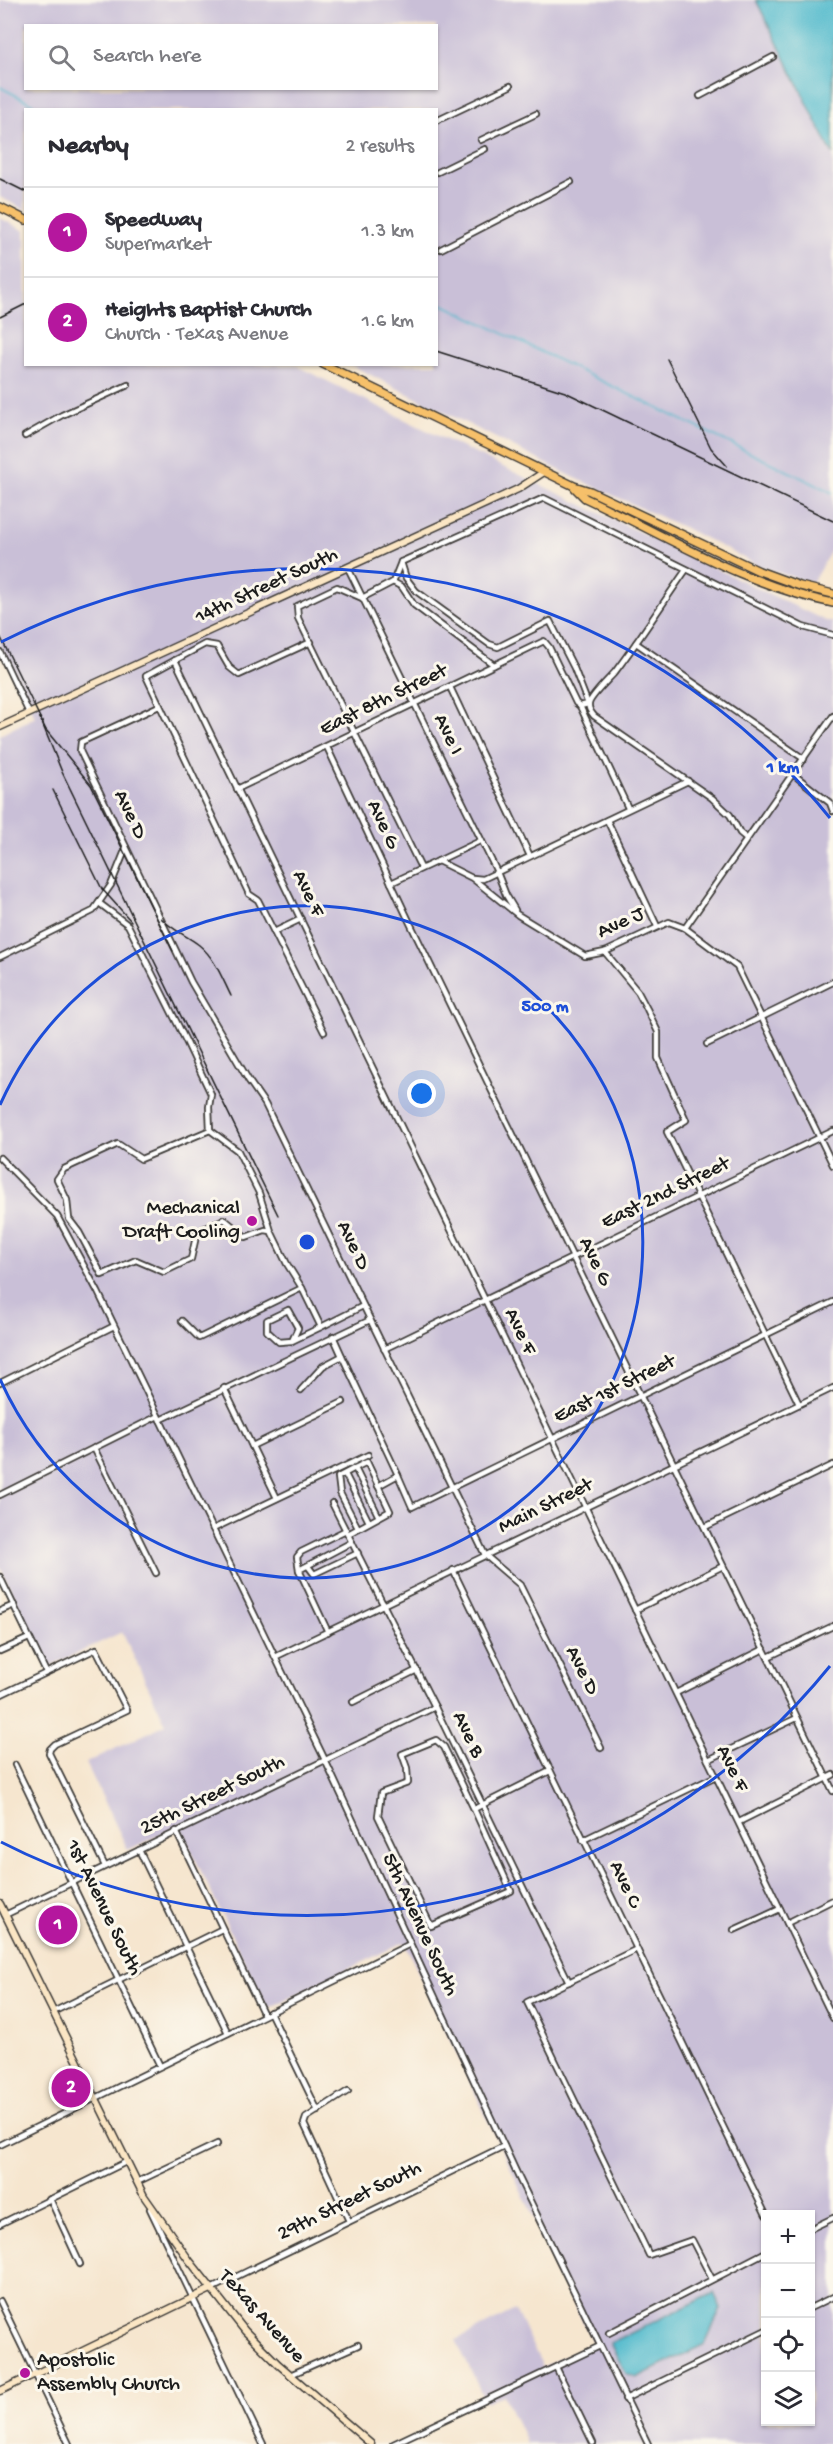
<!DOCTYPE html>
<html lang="en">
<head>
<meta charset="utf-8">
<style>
	body { margin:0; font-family:"Gochi Hand",sans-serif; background:#f7f7f7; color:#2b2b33 }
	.controls { position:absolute; right:18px; bottom:18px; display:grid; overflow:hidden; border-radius:0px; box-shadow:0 2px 4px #0004 }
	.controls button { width:54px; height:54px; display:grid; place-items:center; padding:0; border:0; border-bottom:2px solid #e1e1e2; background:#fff; color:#2b2b33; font:30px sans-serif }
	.you { position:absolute; left:422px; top:1094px; width:21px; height:21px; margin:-15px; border:4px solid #fff; border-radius:50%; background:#1a73e8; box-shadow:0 0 0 9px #1a73e833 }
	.badge { display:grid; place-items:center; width:39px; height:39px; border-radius:50%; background:#b5179e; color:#fff; font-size:20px; font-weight:700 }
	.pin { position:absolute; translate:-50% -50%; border:3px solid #fff; box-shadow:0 2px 6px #0006 }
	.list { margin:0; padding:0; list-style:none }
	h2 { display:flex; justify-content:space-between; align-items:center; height:78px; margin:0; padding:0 24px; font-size:26px }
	h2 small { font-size:20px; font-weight:400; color:#7c7c81 }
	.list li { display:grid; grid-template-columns:39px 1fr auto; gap:18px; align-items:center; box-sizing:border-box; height:90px; padding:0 24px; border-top:2px solid #e1e1e2 }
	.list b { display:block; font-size:22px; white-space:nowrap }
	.list p { margin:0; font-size:20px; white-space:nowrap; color:#7c7c81 }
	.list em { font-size:20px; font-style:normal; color:#7c7c81 }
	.icon { flex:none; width:33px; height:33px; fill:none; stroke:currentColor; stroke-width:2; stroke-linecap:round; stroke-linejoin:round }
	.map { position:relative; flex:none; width:833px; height:2444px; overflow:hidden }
	.search { position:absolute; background:#fff; box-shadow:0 2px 4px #0004; left:24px; top:24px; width:414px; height:66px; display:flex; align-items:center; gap:15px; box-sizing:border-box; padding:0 21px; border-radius:0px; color:#7c7c81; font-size:22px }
	.panel { position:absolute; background:#fff; box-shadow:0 2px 4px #0004; left:24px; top:108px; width:414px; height:258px; border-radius:0px }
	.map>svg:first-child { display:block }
	.industrial { fill:#c9bfd7; fill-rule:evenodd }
	.water { fill:#4fb9cc; stroke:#366a74; stroke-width:1.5 }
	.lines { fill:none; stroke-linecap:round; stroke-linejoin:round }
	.stream { stroke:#4fb9cc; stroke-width:1.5 }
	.street-casing { stroke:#3d3a37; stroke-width:8 }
	.secondary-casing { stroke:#3d3a37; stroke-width:9 }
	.primary-casing { stroke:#3d3a37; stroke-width:10 }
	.street { stroke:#fff; stroke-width:4.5 }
	.secondary { stroke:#fbe6c4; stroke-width:6 }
	.primary { stroke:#f6c06b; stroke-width:7 }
	.rail { stroke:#1c1c1c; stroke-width:1.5 }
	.ring { fill:none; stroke:#1d4ed8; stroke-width:3 }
	.poi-dot { fill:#b5179e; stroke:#fbf7ec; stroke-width:2 }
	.labels { text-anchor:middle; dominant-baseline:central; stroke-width:6; stroke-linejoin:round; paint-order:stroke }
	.street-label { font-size:21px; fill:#1c1c1c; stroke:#fbf7ec }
	.poi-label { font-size:21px; fill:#1c1c1c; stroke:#fbf7ec; text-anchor:end }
	.centre { fill:#1d4ed8; stroke:#fbf7ec; stroke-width:3 }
	.ring-label { font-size:18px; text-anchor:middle; font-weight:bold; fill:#1d4ed8; stroke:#fbf7ec; stroke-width:6; stroke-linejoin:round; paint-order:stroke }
</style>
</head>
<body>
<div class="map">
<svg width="833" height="2444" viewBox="0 0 833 2444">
	<rect width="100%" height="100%" fill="#fbf7ec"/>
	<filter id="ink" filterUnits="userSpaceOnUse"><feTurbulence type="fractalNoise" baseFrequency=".0167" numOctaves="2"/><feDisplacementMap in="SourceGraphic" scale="12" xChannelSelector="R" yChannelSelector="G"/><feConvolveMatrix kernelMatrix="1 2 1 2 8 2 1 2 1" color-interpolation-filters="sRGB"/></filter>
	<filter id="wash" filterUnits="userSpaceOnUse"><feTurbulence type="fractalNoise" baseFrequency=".008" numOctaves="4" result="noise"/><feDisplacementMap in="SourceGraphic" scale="24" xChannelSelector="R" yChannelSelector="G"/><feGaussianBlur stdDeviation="1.35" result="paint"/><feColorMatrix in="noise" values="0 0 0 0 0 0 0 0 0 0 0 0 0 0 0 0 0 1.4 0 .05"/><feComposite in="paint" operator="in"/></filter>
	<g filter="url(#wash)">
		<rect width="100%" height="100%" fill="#f6e6cf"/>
		<g class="industrial">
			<path d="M0 0H756L833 155V547L812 583 761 567 689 530 571 476 351 365 436 364V110H26L25 210 0 197ZM26 26H436V88H26Z"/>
			<path d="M0 218 25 231 26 364 295 365 434 434 828 622H833V2444H527L504 2395 486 2403 456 2340 515 2310 543 2367 593 2343 404 1942 267 2009 179 1825 128 1850 86 1763 166 1724 122 1632 48 1667 0 1567V735L35 717 0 645ZM766 2214H810V2422H766Z"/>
		</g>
		<g class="water">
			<polygon points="756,0 833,0 833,155"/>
			<polygon points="714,2293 721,2308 705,2344 636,2378 626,2374 610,2343"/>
		</g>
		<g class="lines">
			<g class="stream">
				<polyline points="0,87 44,110"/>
				<polyline points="436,301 833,493"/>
			</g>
		</g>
	</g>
	<g filter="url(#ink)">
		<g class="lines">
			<g class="street-casing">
				<g id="street">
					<polyline points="700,96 773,57"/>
					<polyline points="436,121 510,86"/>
					<polyline points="481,140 536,114"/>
					<polyline points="438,172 485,149"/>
					<polyline points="441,249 571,182"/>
					<polyline points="25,436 62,415 128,385"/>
					<polyline points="401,562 406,578 416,591 489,644 498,647 550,621 574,668 588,704 580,706 628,808"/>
					<polyline points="348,568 497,872 506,895 515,910"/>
					<path d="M686 570C662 604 640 639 615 672 609 679 590 697 589 704 588 709 591 712 594 716L712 798 730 815 740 833 746 838"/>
					<polyline points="393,582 402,587 414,605 494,665"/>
					<polyline points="311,642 239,675 229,667 217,646 205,644 146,676 249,894 258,900 324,1032"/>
					<polyline points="636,643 804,759"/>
					<polyline points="0,652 29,713"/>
					<polyline points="175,660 833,2018"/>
					<polyline points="450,687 530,856"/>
					<polyline points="159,706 81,742 80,751 191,982 249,1081 265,1104 485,1555 520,1585 601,1748"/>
					<polyline points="327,747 410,923 833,1791"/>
					<polyline points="793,774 830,803 833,811"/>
					<polyline points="237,789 544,641 549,647 576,703 580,706"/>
					<polyline points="607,820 657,926"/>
					<polyline points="438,861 480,841"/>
					<polyline points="421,868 298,618 297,606 337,587 362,598 393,582 401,562 544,498 803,627 833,635"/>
					<polyline points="473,878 483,879 688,781"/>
					<polyline points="391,883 438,861 472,878 518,915 585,956 605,952 669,922 685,928 737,967 833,1165"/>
					<polyline points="99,903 128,925 186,1041 211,1094 209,1107 210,1130"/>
					<polyline points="685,928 833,716"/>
					<polyline points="274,932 301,919"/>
					<polyline points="605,952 638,992 647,1009 658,1032 658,1058 686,1120 667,1132 799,1404"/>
					<polyline points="0,957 93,911 111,885 126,848"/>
					<polyline points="707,1044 833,982"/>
					<polyline points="0,1158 57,1216 98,1292 325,1760 519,2178 648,2444"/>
					<polyline points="271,1231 259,1193 238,1151 210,1130 141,1159 118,1144 64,1169 57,1179 67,1200 69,1219 79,1232 102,1275 136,1260 164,1272 191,1259 197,1232 224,1219 246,1237 265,1230 271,1231 287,1264 302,1288"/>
					<polyline points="182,1321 199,1338 302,1288 321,1327 363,1306"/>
					<polyline points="333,1336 342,1356"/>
					<polyline points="292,1341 298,1328 288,1310 267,1320 267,1331 279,1342 292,1341 321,1327"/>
					<polyline points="384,1349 833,1131"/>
					<polyline points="0,1383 114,1326"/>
					<polyline points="224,1388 277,1498"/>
					<polyline points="301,1390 323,1366 342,1356 398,1475"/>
					<polyline points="160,1420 370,1320"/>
					<polyline points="252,1446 343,1402"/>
					<polyline points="94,1448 156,1573"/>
					<polyline points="355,1468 338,1477 340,1493 358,1528"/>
					<polyline points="345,1474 369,1522"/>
					<polyline points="378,1486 398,1475 412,1507 833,1302"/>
					<polyline points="0,1495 158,1416"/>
					<polyline points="332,1503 435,1707 569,1982"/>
					<polyline points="705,1527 833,1465"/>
					<polyline points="213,1529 368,1455"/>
					<polyline points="348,1534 390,1511 367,1462 355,1468 379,1517"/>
					<polyline points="308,1566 314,1574 358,1553"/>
					<polyline points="299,1570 297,1557 301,1552 346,1530"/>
					<polyline points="453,1570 766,2215"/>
					<polyline points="0,1577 46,1672"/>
					<polyline points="635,1610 723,1566"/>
					<polyline points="0,1611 14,1605"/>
					<polyline points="328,1632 299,1570 352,1542"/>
					<polyline points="0,1651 29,1638"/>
					<polyline points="275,1657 833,1388"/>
					<polyline points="768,1657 833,1626"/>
					<polyline points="676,1693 764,1649"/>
					<polyline points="0,1695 96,1649 127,1710 55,1744 50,1749 49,1753 105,1866"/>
					<polyline points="353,1702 417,1670"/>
					<polyline points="708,1760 797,1718"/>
					<polyline points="15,1765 160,2066"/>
					<polyline points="474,1809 444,1747 436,1740 402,1754 407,1768 408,1783 381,1793 378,1816 431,1926 511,1891 474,1809 550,1771"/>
					<polyline points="739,1822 833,1775"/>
					<polyline points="176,1831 264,2015"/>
					<polyline points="583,1840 716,1776"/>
					<polyline points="139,1850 228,2033"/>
					<polyline points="5,1915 435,1707"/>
					<polyline points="787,1923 833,1900"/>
					<polyline points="734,1930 780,1909"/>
					<polyline points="637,1949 527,2002 649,2255 692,2240 712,2279"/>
					<polyline points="53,2012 222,1929"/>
					<polyline points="270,2012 318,2111"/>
					<polyline points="348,2091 306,2118 304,2124 349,2221"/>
					<polyline points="0,2145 410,1944"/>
					<polyline points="137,2182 217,2144"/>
					<polyline points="50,2199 80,2264"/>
					<polyline points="150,2209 263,2444"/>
					<polyline points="0,2224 126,2162"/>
					<polyline points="810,2229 833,2218"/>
					<polyline points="211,2289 504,2146"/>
					<polyline points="0,2301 69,2444"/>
					<polyline points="810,2308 833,2297"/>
					<polyline points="609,2333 766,2252"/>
					<polyline points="556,2367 593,2443"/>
					<polyline points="290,2375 358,2345"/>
					<polyline points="625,2399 766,2330"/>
					<polyline points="393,2444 600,2346"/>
				</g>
			</g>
			<g class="secondary-casing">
				<g id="secondary">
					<polyline points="0,727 518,489 544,472"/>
					<polyline points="0,1904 144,2196 189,2260 245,2331 278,2364 371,2444"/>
					<polyline points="0,2391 211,2289"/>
				</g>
			</g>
			<g class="primary-casing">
				<g id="primary">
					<polyline points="0,207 26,220"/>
					<polyline points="323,364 574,486 590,491 759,571 800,586 833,594"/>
					<path d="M575 488 585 498C667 536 744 585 833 603"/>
				</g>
			</g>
			<use href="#street" class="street"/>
			<use href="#secondary" class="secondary"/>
			<use href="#primary" class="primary"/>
			<g class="rail">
				<polyline points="0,179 26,192"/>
				<polyline points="0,317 26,304"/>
				<polyline points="436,351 565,392 833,521"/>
				<polyline points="667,359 711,448 727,466"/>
				<polyline points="0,636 46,730 91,785 173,951"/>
				<polyline points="40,718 62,772 278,1215"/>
				<polyline points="53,790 102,889 131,921"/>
				<path d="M161 918C172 930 186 935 199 945 215 958 222 978 231 996"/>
			</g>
		</g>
	</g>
	<g class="ring">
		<path d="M0 1105A336 336 0 1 1 0 1379"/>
		<path d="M830 1666A673 673 0 0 1 1 1842M1 642A673 673 0 0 1 830 818"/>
	</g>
	<g class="poi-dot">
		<circle cx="252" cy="1221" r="6"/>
		<circle cx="25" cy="2373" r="6"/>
	</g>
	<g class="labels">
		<g class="street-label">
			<text transform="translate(267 587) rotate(-25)">14th Street South</text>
			<text transform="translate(384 701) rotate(-26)">East 8th Street</text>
			<text transform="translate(447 735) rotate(64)">Ave I</text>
			<text transform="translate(129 815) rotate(64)">Ave D</text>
			<text transform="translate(382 825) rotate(65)">Ave G</text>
			<text transform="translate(307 894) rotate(64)">Ave F</text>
			<text transform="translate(621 924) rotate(-25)">Ave J</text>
			<text transform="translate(666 1194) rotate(-26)">East 2nd Street</text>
			<text transform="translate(352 1246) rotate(64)">Ave D</text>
			<text transform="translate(594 1262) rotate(64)">Ave G</text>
			<text transform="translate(519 1332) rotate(64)">Ave F</text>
			<text transform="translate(615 1390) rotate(-26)">East 1st Street</text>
			<text transform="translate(546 1507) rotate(-26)">Main Street</text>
			<text transform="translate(581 1671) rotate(63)">Ave D</text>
			<text transform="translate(467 1735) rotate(64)">Ave B</text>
			<text transform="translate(731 1769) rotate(64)">Ave F</text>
			<text transform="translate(213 1796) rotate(-26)">25th Street South</text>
			<text transform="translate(624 1885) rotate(64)">Ave C</text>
			<text transform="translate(103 1908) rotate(64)">1st Avenue South</text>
			<text transform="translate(419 1925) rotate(65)">5th Avenue South</text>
			<text transform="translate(350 2202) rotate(-26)">29th Street South</text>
			<text transform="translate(261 2317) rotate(48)">Texas Avenue</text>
		</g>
		<g class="poi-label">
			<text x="240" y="1209">Mechanical<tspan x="240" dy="24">Draft Cooling</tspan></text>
			<text x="37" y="2361" text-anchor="start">Apostolic<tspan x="37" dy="24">Assembly Church</tspan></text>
		</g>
	</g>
	<circle cx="307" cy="1242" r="9" class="centre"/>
	<g class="ring-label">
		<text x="783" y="772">1 km</text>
		<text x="545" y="1011">500 m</text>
	</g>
</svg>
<div class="controls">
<button>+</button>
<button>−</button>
<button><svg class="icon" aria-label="locate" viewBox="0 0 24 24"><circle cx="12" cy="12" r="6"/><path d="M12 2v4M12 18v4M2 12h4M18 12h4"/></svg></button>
<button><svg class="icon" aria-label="layers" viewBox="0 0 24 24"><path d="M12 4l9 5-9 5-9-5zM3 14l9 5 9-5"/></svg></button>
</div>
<div class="you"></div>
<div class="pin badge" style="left:58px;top:1925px">1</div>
<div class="pin badge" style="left:71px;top:2088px">2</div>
<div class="search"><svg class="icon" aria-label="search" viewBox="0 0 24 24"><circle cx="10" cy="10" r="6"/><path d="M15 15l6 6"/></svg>Search here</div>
<section class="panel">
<h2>Nearby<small>2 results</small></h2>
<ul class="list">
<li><span class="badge">1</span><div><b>Speedway</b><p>Supermarket</p></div><em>1.3 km</em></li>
<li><span class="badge">2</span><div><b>Heights Baptist Church</b><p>Church · Texas Avenue</p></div><em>1.6 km</em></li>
</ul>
</section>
</div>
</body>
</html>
